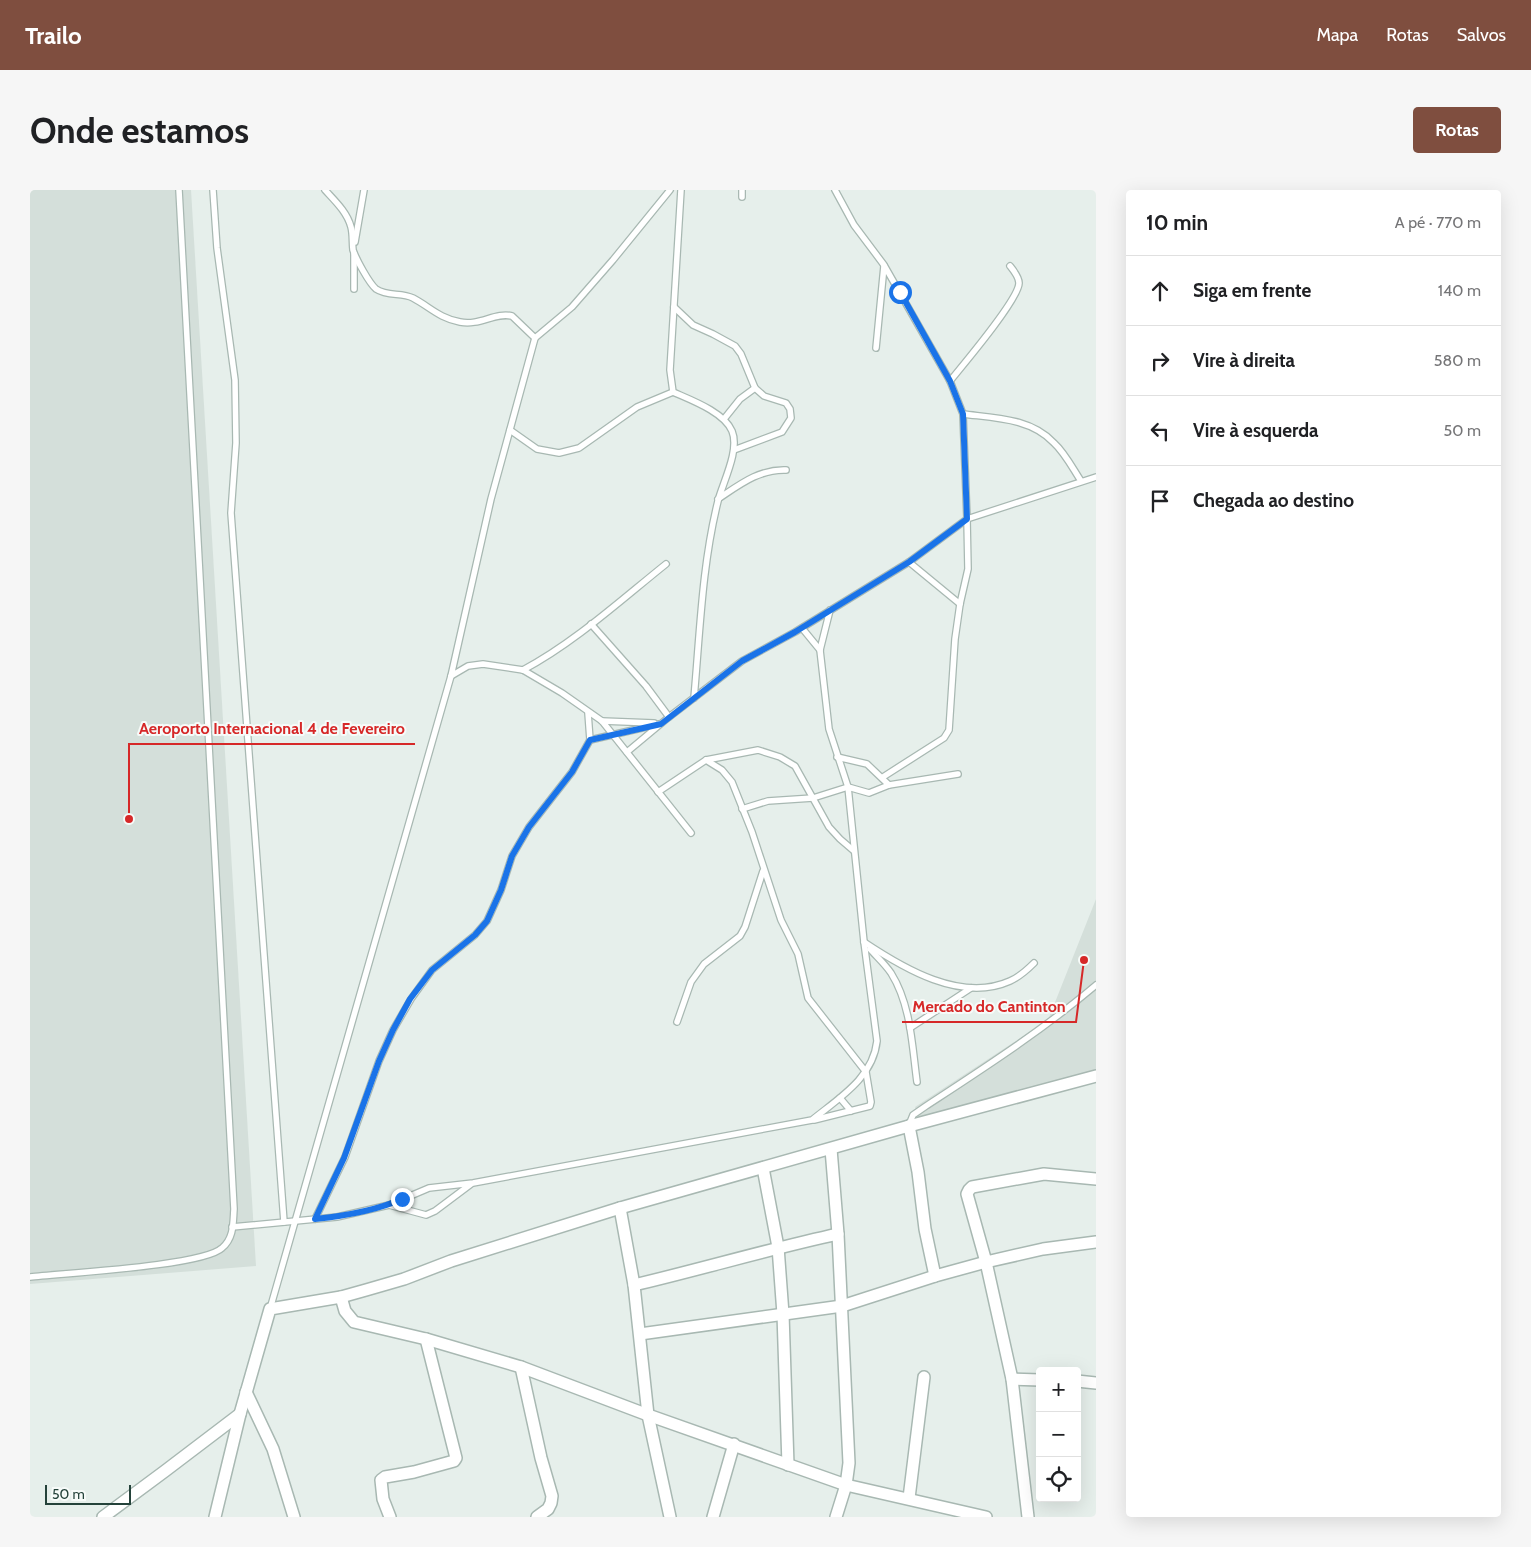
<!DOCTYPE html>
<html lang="pt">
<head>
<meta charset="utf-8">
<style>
	body { margin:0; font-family:Cabin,sans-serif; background:#f6f6f6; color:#202124 }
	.controls { position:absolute; right:15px; bottom:15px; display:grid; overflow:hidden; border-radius:5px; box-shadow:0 5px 20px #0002 }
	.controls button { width:45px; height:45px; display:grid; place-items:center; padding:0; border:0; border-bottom:1px solid #e0e0e0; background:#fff; color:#202124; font:25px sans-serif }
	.scale { position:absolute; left:15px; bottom:12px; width:86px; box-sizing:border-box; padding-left:5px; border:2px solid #24423a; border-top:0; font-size:14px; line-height:18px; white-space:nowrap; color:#24423a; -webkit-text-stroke:4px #f7fbf9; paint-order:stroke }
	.stop { position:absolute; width:15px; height:15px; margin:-11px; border:4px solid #1a73e8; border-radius:50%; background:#fff }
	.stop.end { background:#1a73e8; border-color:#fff; box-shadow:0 1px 5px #0008 }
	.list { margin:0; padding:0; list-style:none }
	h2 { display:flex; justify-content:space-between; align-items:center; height:65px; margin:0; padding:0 20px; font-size:21px }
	h2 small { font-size:16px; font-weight:400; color:#757577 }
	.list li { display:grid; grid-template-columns:32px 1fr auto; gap:15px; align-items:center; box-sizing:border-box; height:70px; padding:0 20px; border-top:1px solid #e0e0e0 }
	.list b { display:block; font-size:19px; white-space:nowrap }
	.list em { font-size:16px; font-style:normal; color:#757577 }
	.icon { flex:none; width:28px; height:28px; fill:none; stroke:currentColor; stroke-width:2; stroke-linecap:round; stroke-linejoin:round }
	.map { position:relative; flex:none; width:1066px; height:1327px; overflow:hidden; border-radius:5px }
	header { display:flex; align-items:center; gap:30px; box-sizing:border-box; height:70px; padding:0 25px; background:#7f4e3f; color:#fff }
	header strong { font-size:24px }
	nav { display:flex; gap:28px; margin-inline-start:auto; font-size:18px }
	.intro { display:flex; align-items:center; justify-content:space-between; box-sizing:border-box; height:120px; padding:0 30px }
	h1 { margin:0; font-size:35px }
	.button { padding:12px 22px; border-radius:5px; background:#7f4e3f; color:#fff; font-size:18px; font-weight:700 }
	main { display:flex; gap:30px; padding:0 30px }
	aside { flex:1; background:#fff; border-radius:5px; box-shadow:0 5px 20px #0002 }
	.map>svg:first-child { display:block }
	.built { fill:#d4dfda }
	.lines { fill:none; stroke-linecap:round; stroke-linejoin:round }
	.lane-casing { stroke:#a8b8b2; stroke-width:8 }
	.street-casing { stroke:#a8b8b2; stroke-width:14 }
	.lane { stroke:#fff; stroke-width:5.5 }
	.street { stroke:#fff; stroke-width:11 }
	.route { stroke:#1a73e8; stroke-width:6 }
	.leader { fill:none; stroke:#d62828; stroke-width:2 }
	.callout-dot { fill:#d62828; stroke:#f7fbf9; stroke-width:2 }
	.callout-label { font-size:16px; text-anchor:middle; font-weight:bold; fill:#d62828; stroke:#f7fbf9; stroke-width:4; stroke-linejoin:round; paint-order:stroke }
</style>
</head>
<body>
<header>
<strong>Trailo</strong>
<nav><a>Mapa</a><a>Rotas</a><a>Salvos</a></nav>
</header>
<div class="intro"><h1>Onde estamos</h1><a class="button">Rotas</a></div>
<main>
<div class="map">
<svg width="1066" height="1327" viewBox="0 0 1066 1327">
	<rect width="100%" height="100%" fill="#e6efeb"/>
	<g class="built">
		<polygon points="0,0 161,0 226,1076 0,1094"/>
		<polygon points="1066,709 1066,882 891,934 885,917 1018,830"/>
	</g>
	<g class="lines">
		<g class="lane-casing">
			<g id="lane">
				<polyline points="183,0 187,58 205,190 206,253 201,323 254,1032"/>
				<path d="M295 0C305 11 317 22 321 37 323 44 322 52 323 60 326 69 339 93 346 99 358 107 371 102 383 108 400 117 409 128 430 132 450 136 465 122 482 126L505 148"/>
				<path d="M651 0 640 180 643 202C661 210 694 222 702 241 710 260 693 292 688 311 672 375 670 442 664 508"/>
				<polyline points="712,0 712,7"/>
				<polyline points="325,52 334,0"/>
				<polyline points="324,64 324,99"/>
				<polyline points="644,117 663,135 683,144 705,156 711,164 725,198 734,206 756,213 760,219 761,228 752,242 704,260"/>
				<polyline points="846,158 854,76"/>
				<path d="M920 191C933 175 989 109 989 93 989 87 984 81 980 76"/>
				<path d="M933 224C964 228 1001 228 1024 253 1035 263 1043 279 1051 291"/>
				<polyline points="694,229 710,209 725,198"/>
				<polyline points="480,240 507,259 529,263 549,258 607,217 643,202"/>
				<path d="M688 309C709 295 729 279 756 280"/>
				<polyline points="879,372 930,414"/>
				<polyline points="561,434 616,496 639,527"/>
				<polyline points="772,438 790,460"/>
				<path d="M493 480C544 453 591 410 636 374"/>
				<polyline points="421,486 438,476 453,474 493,480 532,503 572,531 661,643"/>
				<polyline points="572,531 624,533"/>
				<polyline points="560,550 629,534"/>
				<polyline points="597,562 639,527 712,471 765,442 879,372 937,329 933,224 920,191 854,75 824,35 805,0"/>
				<polyline points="807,567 837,574 859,595 928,584"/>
				<polyline points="676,570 692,580 702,592 722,642 751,730 768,764 778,808 836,882 841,912 840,916 784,930"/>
				<polyline points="853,587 914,548 919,540 925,449 930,414 938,379 937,329 1066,287"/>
				<polyline points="628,602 676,570 728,560 750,567 765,576 799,637 810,649 824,661"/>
				<polyline points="712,619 738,611 783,608 818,597 839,603 859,595"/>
				<path d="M834 752C873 778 931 813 980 791 989 787 997 780 1004 773"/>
				<path d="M840 759C847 767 855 774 861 783 881 815 882 855 887 892"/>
				<polyline points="647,832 661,792 674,774 710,746 715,737 733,681"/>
				<polyline points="880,838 941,798"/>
				<polyline points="810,908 821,921"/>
				<path d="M879 935 883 925 896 916C954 878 1013 840 1066 795"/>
				<polyline points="359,1015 396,1025 405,1021 441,994"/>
				<polyline points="285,1029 315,967 349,871 363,840 381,809 402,780 445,745 457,731 471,700 482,666 499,637 542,582 560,550 558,523"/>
				<path d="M202 1037 307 1027 359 1015 399 998 443 993 782 930C809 908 843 888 847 851L834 752 818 597 799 539 790 460 800 420"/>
				<path d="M0 1087C34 1083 173 1076 192 1058 204 1048 203 1033 204 1019L149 0"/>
				<polyline points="240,1119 421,486 461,309 505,148 542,117 583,70 640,0"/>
			</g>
		</g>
		<g class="street-casing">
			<g id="street">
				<polyline points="879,936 888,982 895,1039 905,1086"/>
				<polyline points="801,959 808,1044 819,1273 816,1295 806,1327"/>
				<polyline points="733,978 748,1057 753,1124 758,1275"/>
				<polyline points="590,1018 604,1095 618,1225 640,1327"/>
				<path d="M604 1095C672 1079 739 1059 808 1044"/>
				<polyline points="311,1107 315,1121 324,1132 396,1149 491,1177 618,1225 816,1295 956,1327"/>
				<polyline points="610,1144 812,1116 905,1086 956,1072 1013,1059 1066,1052"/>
				<polyline points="491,1177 511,1268 522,1306 521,1313 518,1319 507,1327"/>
				<polyline points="982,1189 1010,1190"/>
				<polyline points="1047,1191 1066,1193"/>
				<polyline points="216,1202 243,1259 264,1327"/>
				<polyline points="879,1308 894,1187"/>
				<polyline points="73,1327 135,1281 210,1224"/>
				<polyline points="185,1327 210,1224 240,1119 311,1107 336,1100 374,1089 421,1071 590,1018 879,936 1066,886"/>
				<polyline points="360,1327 353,1309 351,1290 355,1287 384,1282 424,1271 426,1268 396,1149"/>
				<polyline points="683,1327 704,1254"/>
				<polyline points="998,1327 982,1189 956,1072 937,1004 939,1000 942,997 1014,984 1066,989"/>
			</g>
		</g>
		<use href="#lane" class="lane"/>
		<use href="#street" class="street"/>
	</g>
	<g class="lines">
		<path class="route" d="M372 1009C345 1021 314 1026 285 1029L314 968 349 871 363 840 380 809 402 780 445 745 457 731 471 700 482 666 499 637 542 582 560 550 631 534 712 471 765 442 879 372 937 329 933 224 920 191 870 102"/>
	</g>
	<path class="leader" d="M99 629L99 554H385M1054 770L1046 832H872"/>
	<g class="callout-dot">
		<circle cx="99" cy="629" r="5"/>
		<circle cx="1054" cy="770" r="5"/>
	</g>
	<g class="callout-label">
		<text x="242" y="544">Aeroporto Internacional 4 de Fevereiro</text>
		<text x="959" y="822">Mercado do Cantinton</text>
	</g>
</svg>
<div class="controls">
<button>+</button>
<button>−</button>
<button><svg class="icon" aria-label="locate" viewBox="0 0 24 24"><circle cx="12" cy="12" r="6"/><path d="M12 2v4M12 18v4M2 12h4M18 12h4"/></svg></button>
</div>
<div class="scale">50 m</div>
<div class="stop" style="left:870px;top:102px"></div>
<div class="stop end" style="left:372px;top:1009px"></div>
</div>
<aside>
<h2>10 min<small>A pé · 770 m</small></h2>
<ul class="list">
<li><svg class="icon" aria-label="ahead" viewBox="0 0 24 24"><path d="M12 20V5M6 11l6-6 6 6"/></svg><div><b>Siga em frente</b></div><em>140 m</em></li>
<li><svg class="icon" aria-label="right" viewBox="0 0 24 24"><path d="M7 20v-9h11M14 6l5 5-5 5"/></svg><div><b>Vire à direita</b></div><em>580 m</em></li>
<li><svg class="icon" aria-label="left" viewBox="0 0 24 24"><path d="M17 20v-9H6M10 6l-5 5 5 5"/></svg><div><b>Vire à esquerda</b></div><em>50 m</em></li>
<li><svg class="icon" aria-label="arrive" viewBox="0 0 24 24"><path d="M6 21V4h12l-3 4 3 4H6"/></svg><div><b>Chegada ao destino</b></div></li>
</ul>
</aside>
</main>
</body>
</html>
